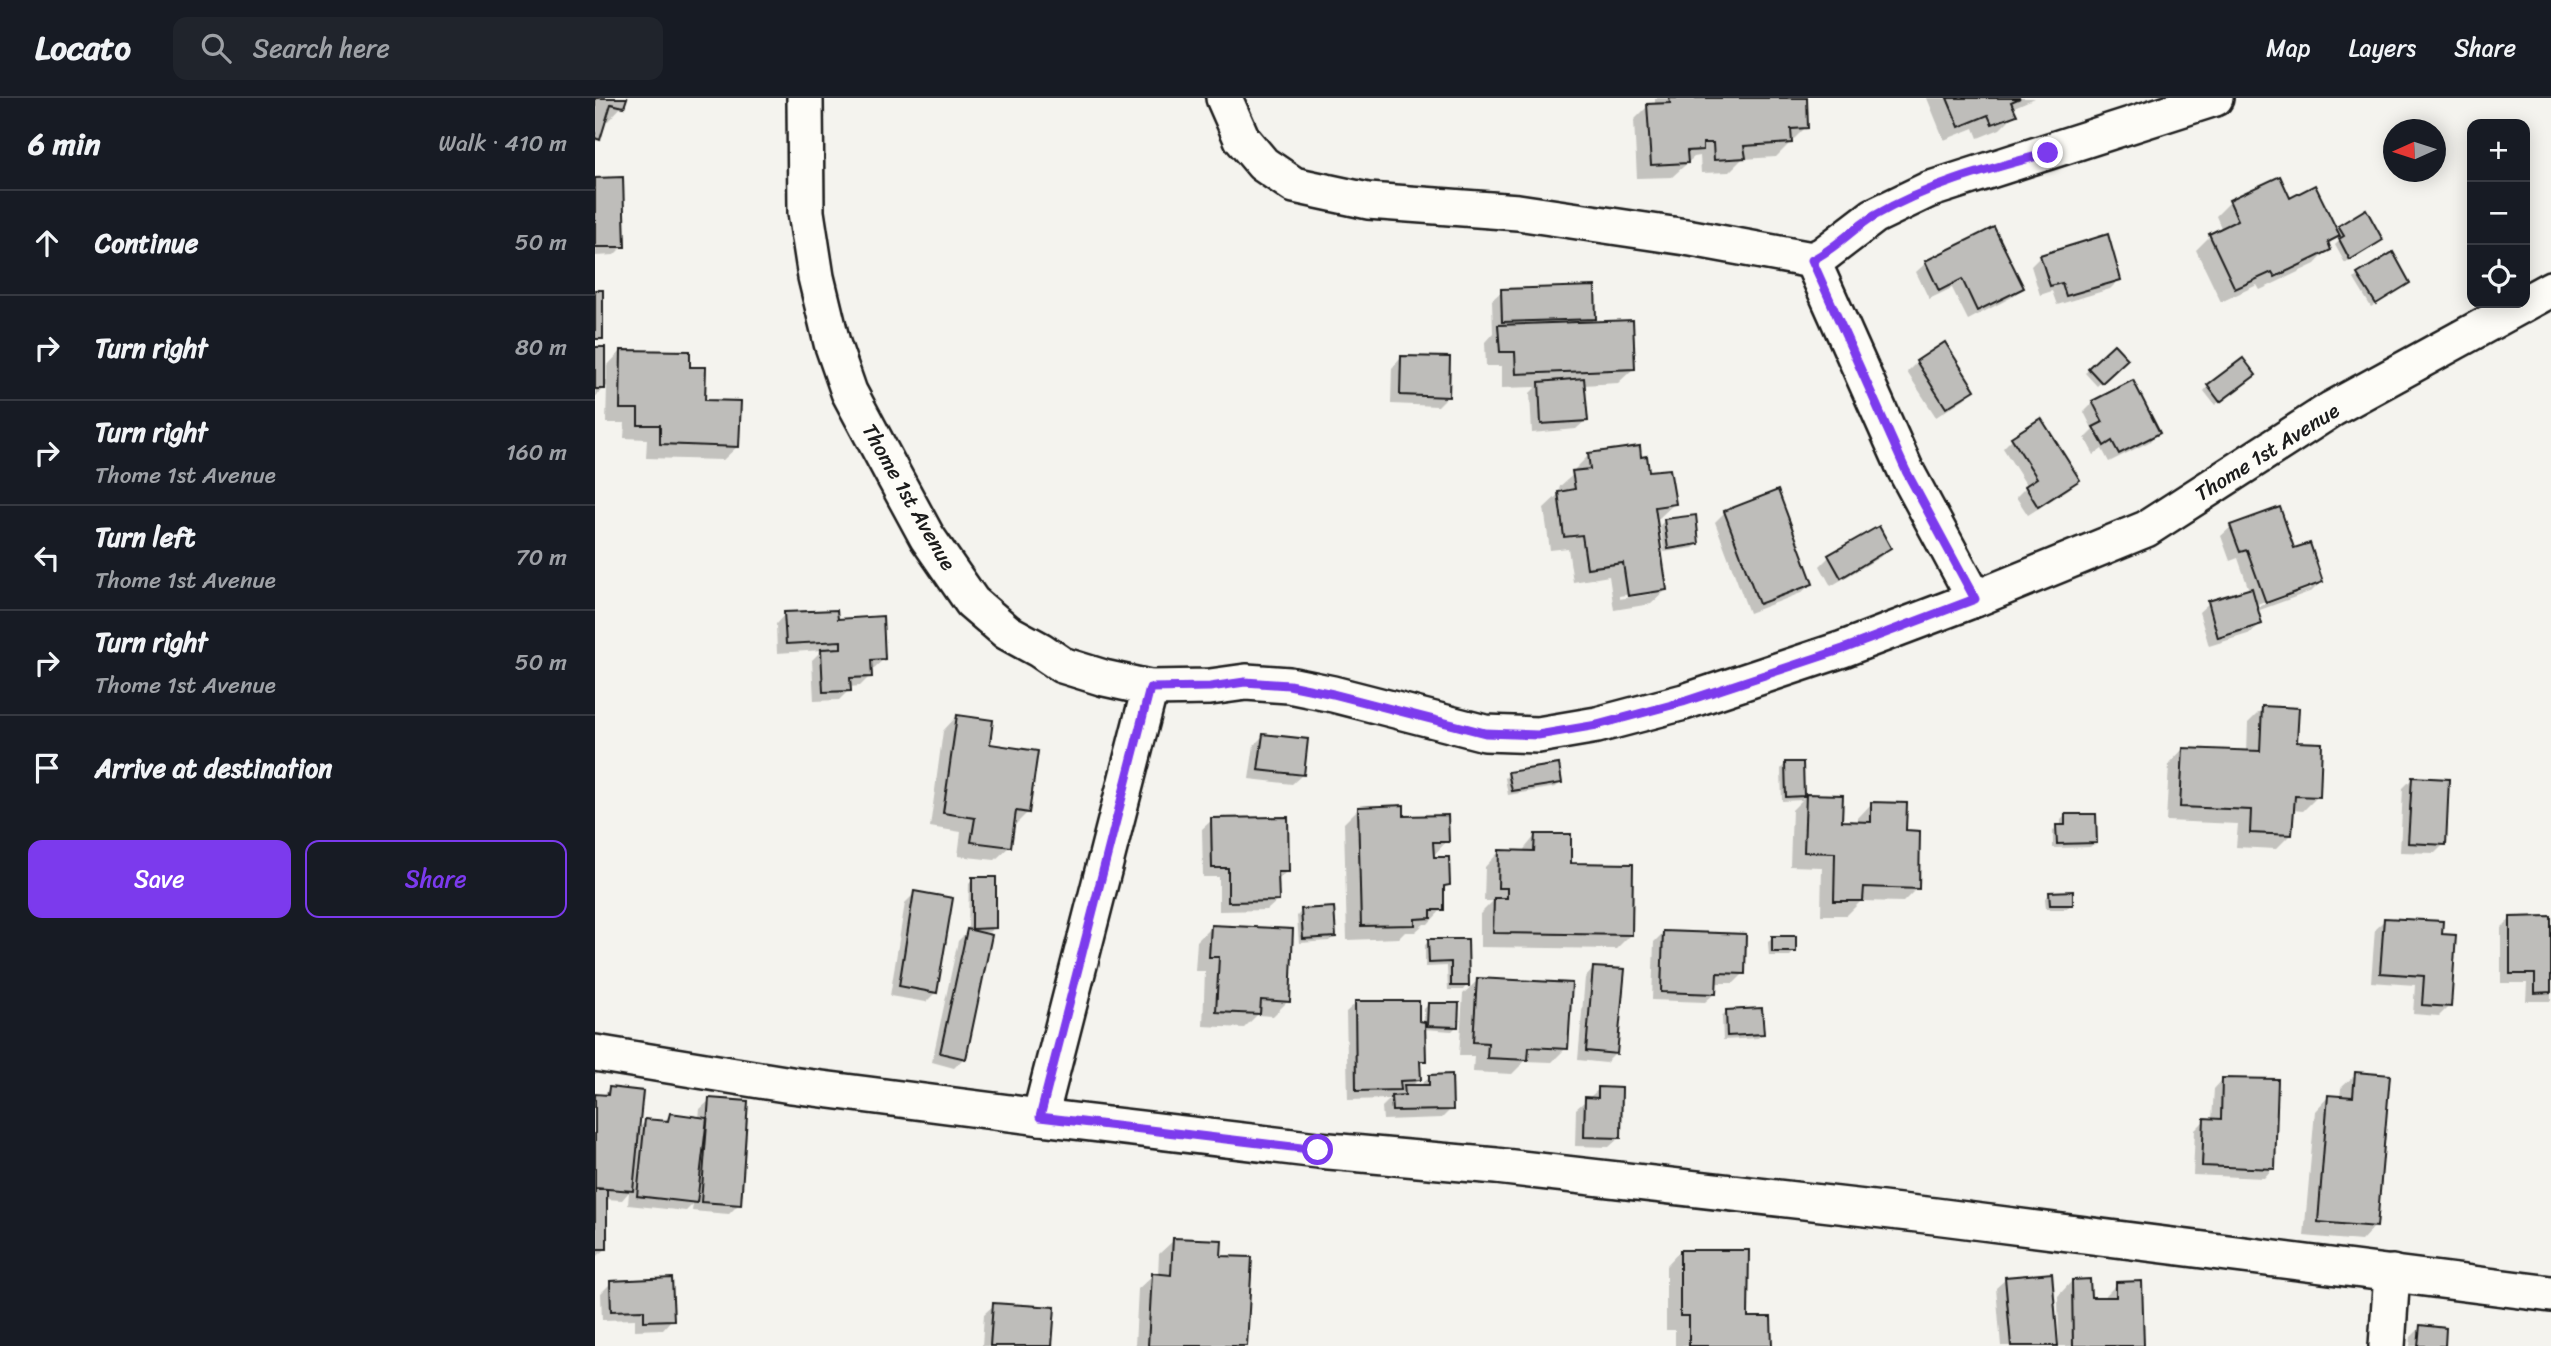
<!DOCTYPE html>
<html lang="en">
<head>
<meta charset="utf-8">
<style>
	body { margin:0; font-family:Sriracha,sans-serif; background:#20242c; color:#f1f3f6 }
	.controls { position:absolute; right:21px; top:21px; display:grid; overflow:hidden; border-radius:14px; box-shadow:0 4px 18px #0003 }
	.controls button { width:63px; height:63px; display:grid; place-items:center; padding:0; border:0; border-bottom:2px solid #363941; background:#171b24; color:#f1f3f6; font:35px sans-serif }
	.compass { position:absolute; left:1788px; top:21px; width:63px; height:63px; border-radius:50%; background:#171b24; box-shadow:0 4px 18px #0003; rotate:267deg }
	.stop { position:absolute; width:21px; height:21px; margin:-16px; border:5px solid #7c3aed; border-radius:50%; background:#fff }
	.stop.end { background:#7c3aed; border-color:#fff; box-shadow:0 2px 7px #0008 }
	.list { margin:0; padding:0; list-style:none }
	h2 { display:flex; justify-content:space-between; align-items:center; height:91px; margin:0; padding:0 28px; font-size:30px }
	h2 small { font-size:23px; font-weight:400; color:#9ea1a6 }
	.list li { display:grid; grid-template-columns:46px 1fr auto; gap:21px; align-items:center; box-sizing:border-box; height:105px; padding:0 28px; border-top:2px solid #363941 }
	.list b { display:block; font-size:26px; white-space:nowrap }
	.list p { margin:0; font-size:23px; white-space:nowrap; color:#9ea1a6 }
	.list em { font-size:23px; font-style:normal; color:#9ea1a6 }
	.actions { display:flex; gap:14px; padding:21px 28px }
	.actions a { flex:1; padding:16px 0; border:2px solid #7c3aed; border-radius:14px; text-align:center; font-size:24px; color:#7c3aed }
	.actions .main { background:#7c3aed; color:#fff }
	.icon { flex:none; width:38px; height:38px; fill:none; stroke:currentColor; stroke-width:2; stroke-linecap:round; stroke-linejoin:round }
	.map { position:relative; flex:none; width:1956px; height:1248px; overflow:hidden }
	header { display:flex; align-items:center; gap:42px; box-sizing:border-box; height:98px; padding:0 35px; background:#171b24; border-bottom:2px solid #363941 }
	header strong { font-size:33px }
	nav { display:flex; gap:38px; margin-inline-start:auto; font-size:24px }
	.search { width:490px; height:63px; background:#20242c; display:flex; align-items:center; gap:18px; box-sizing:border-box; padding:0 24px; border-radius:14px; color:#9ea1a6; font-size:26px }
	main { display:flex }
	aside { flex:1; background:#171b24 }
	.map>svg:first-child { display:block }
	.shadow { fill:#0003; fill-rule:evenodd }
	.building { fill:#bebdba; stroke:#1c1c1c; stroke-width:2 }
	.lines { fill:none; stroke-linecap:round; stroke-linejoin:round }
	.street-casing { stroke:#1c1c1c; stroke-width:40 }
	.street { stroke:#fdfcf7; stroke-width:35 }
	.route { stroke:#7c3aed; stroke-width:9 }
	.labels { text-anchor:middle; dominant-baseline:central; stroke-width:5; stroke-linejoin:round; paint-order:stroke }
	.street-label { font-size:21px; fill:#1c1c1c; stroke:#fdfcf7 }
</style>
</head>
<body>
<header>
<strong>Locato</strong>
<div class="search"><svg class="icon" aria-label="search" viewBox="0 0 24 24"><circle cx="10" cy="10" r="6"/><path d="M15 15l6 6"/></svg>Search here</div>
<nav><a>Map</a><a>Layers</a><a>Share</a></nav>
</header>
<main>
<aside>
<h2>6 min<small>Walk · 410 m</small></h2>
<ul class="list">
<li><svg class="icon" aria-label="ahead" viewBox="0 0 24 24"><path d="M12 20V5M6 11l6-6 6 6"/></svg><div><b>Continue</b></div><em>50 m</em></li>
<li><svg class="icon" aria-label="right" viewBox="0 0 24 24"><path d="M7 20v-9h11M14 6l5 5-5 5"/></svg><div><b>Turn right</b></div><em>80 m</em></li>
<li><svg class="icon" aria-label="right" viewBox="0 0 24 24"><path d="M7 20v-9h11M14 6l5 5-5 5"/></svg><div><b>Turn right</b><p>Thome 1st Avenue</p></div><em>160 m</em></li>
<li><svg class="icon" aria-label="left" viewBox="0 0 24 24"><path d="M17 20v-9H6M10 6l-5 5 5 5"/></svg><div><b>Turn left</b><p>Thome 1st Avenue</p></div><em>70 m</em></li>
<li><svg class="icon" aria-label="right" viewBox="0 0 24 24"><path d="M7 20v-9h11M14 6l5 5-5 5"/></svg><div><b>Turn right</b><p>Thome 1st Avenue</p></div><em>50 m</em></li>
<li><svg class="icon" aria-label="arrive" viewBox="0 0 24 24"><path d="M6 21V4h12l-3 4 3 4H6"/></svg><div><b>Arrive at destination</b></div></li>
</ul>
<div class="actions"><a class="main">Save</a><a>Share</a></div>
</aside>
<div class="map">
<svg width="1956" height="1248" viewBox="0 0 1956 1248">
	<rect width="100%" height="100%" fill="#f4f3ee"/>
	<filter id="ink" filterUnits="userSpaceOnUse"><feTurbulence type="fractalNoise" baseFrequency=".0143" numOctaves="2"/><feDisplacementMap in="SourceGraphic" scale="14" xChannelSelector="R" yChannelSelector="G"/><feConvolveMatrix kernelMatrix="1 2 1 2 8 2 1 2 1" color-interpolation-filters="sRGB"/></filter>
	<g filter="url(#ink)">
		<g class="shadow">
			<polygon points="0,0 30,0 27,8 13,23 10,22 4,41 0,44"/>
			<polygon points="1060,0 1210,0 1211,29 1181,59 1147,61 1134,74 1106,75 1105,58 1099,59 1077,79 1042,80 1039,22 1053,8 1060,7"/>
			<polygon points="1332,0 1440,0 1417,10 1420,16 1405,31 1383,40 1379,30 1349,42"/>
			<polygon points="0,82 28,148 19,157 0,158"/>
			<polygon points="1694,102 1740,133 1744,129 1786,142 1750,165 1740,147 1745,142 1742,138 1733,147 1734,151 1720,166 1665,192 1662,187 1626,204 1601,152 1615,138 1627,132 1621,118 1635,104"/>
			<polygon points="1398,131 1427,190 1417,199 1373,222 1357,190 1334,201 1321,174 1331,165"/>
			<polygon points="1446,158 1524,182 1515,191 1462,207 1457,193 1445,197 1436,168"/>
			<polygon points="1763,177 1813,185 1776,209 1759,181"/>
			<polygon points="907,193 999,220 994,226 1038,271 1023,285 988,287 991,322 981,331 937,335 935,295 941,289 907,290 907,268 891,268 890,244 898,235 897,202"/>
			<polygon points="1519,249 1531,261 1502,288 1490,275"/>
			<polygon points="0,251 8,282 12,282 12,268 26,253 93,270 108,304 143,348 128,362 51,360 52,341 29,340 30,325 11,325 12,288 0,299"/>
			<polygon points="806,260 853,298 843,308 796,306 797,270"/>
			<polygon points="1322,264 1378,292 1369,301 1341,319 1312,274"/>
			<polygon points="1655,281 1620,307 1609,293 1613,288"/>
			<polygon points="1498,305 1563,334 1554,344 1514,364 1507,351 1499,357 1490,340 1498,332 1489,314"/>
			<polygon points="1417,341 1483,382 1474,391 1433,417 1421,399 1432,388 1408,350"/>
			<path d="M994 357 1045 361 1053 375 1079 406 1064 420 1060 421 1071 492 1056 506 1019 512 1014 478 978 484 973 450 955 452 949 410 965 395 964 389 980 375V371ZM1057 493V496L1024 501V498Z"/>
			<polygon points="1130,414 1216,486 1206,495 1154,515 1120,424"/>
			<polygon points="1070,423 1103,446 1098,450 1069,454 1065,427"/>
			<path d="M1636 429 1698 453 1726 484 1717 493 1662 513 1665 526 1656 535 1614 548 1604 514 1614 505 1654 492 1643 460 1635 463 1626 438ZM1717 486V490L1663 509 1662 506Z"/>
			<polygon points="1294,450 1285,459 1236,488 1225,468 1234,459"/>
			<polygon points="190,516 241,522 289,561 279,570 275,570 275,578 265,588 254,589 254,592 244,602 219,603 217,562 227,552 182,555 181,526"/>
			<polygon points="1668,610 1700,645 1723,698 1708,713 1697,712 1696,736 1681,751 1641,749 1643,726 1571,723 1574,666 1588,651 1652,655 1653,625"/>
			<polygon points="362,618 393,648 433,714 418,729 415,748 400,762 363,758 366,734 335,729 348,633"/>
			<polygon points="668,638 707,677 697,686 654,681 659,647"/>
			<polygon points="1190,666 1206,666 1207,701 1211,697 1245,725 1263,726 1263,720 1277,705 1309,734 1322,790 1308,804 1266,803 1252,817 1226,817 1227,769 1195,768 1197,712 1207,702 1187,703 1186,671"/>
			<polygon points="914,676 965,685 961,689 913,697 910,680"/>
			<polygon points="1817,681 1849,746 1840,755 1805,754 1808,690"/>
			<polygon points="764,710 808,720 852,743 835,761 853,787 847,792 847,811 833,826 829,826 820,834 810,834 804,840 752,842 749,725"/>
			<polygon points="1470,718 1500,745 1495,749 1458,750 1458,733 1462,729 1466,729 1466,722"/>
			<polygon points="617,722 692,773 682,783 682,803 672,812 624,813 624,779 608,779 607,731"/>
			<polygon points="940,738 974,767 1035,837 1021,851 885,849 885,816 898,803 889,803 890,769 904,754 926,755"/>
			<polygon points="378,781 399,830 394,834 385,834 369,960 359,970 337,964 363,843 373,833 374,786"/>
			<polygon points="320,795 341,894 331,904 295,898 310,805"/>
			<polygon points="1455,796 1476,806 1472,811 1451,811 1450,800"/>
			<polygon points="707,813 739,838 734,843 704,845 702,818"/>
			<polygon points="1916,820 1956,820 1956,903 1931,903 1932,885 1906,885 1906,830"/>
			<polygon points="1790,822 1854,908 1844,918 1818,916 1820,887 1776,884 1780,831"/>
			<polygon points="616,829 693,903 678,918 662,917 649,930 608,928 610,873 600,873 602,843"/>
			<polygon points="1069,834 1148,876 1139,885 1120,885 1120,895 1110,904 1057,902 1059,844"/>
			<polygon points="1178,840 1199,854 1195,858 1174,858 1173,844"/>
			<polygon points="834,843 871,843 872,887 868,892 853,892 852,868 830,869 830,847"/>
			<polygon points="999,870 1021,955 1011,965 983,962 990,880"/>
			<polygon points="883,882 971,950 957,964 930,963 917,976 878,974 879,958 864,958 868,896"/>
			<polygon points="761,905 829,925 829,911 834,906 862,928 857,933 829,931 829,962 823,968 824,981 817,988 825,988 834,979 856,1011 847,1020 788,1022 787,1009 795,1001 753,1002 751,914"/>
			<polygon points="1131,914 1167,936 1163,940 1128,942 1127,918"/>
			<polygon points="1761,976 1780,1128 1766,1143 1709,1138 1720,1013 1734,998 1745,1000 1746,990"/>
			<polygon points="1628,981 1678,1070 1669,1080 1598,1077 1600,1032 1610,1022 1617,1022 1619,991"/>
			<polygon points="14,991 42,1032 51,1023 68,1025 75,1017 104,1020 105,1011 115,1002 144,1106 134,1116 97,1113 98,1106 91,1113 33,1107 34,1094 27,1102 10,1101 11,1151 0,1160 0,998 7,999"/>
			<polygon points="1004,991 1024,1040 1014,1049 980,1048 981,1011"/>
			<polygon points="579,1142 624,1159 650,1248 540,1248 543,1191 558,1177 563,1177 564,1156"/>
			<polygon points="1085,1153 1152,1220 1175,1248 1080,1248 1080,1232 1071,1232 1071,1168"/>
			<polygon points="1411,1181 1461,1246 1464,1246 1463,1198 1477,1183 1494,1201 1507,1201 1522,1186 1547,1248 1406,1248 1401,1190"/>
			<polygon points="16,1185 77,1221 68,1231 40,1232 40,1221 7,1222 6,1195"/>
			<polygon points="399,1207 456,1248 387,1248 389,1216"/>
			<polygon points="1826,1229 1848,1248 1815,1248 1816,1239"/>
		</g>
		<g class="building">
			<polygon points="0,0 32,0 29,9 16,6 5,42 0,40"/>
			<polygon points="1074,0 1212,0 1213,30 1196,31 1197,45 1149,48 1151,60 1119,62 1118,45 1108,45 1108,52 1092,53 1093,65 1056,67 1052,6 1075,5"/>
			<polygon points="1352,0 1425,0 1416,4 1422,17 1397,26 1393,17 1364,29"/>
			<polygon points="1685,78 1695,100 1720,87 1745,138 1733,144 1736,152 1680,179 1677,174 1640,191 1614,136 1643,122 1634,102"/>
			<polygon points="28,79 30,149 0,149 0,80"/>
			<polygon points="1771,111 1788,142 1755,162 1744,141 1749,138 1743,128"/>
			<polygon points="1399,129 1429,190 1382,213 1367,181 1344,193 1330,163"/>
			<polygon points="1513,136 1526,182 1471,198 1467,185 1455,188 1445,157"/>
			<polygon points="1798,154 1815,185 1781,206 1762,176"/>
			<polygon points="1000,188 1001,221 907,224 906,191"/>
			<rect x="0" y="192" width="8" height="49"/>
			<polygon points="1038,222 1040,271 921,276 920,254 905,254 903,227"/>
			<polygon points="1350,244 1380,292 1351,310 1321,263"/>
			<polygon points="1519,246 1533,261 1507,285 1493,270"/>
			<rect x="0" y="249" width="10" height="42"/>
			<polygon points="26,252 95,253 95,269 111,269 110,302 146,303 144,349 65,346 65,327 43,327 43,311 25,311"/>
			<polygon points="806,258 855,259 854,299 805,297"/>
			<polygon points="1648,260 1661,277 1625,304 1612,287"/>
			<polygon points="989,280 993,323 946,326 944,284"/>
			<polygon points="1538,282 1565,335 1524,356 1517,343 1509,348 1498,329 1508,324 1497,303"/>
			<polygon points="1446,320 1485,382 1443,409 1430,388 1442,380 1416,339"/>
			<polygon points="1045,348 1046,359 1052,358 1054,373 1075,371 1081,406 1060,409 1072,492 1033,498 1028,465 992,470 987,437 969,439 963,394 980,391 977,373 995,371 993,355"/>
			<polygon points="1183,392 1218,486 1164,506 1129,413"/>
			<polygon points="1685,409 1699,450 1715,445 1728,484 1671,505 1652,452 1645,454 1635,427"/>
			<polygon points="1101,417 1104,446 1073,451 1069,421"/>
			<polygon points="1284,428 1296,450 1246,480 1233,457"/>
			<polygon points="1657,490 1667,526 1623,540 1613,503"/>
			<polygon points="242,512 243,521 288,518 290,561 276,562 277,579 255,580 256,593 228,594 226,551 246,550 246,543 191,546 189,514"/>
			<polygon points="1667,608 1704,610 1702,644 1727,645 1725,699 1700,698 1697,737 1655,735 1656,712 1585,709 1588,650 1665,653"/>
			<polygon points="362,617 398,622 395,646 443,653 434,715 421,713 416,749 376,744 380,720 348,715"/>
			<polygon points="668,636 713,641 709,677 663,672"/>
			<polygon points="1190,664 1208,664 1209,698 1191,699"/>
			<polygon points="964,666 967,685 917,693 913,674"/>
			<polygon points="1817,679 1854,681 1851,747 1813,745"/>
			<polygon points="1211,696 1248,697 1247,723 1276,724 1276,704 1312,705 1311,732 1325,733 1324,791 1269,789 1268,803 1239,803 1240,755 1209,754"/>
			<polygon points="809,707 809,718 853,717 854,744 838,744 839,759 854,759 855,787 849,788 849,812 836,812 836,820 820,821 820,827 766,828 763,709"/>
			<polygon points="1470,716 1501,716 1502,745 1462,746 1461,727 1470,727"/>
			<polygon points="693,719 694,774 683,774 684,803 633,804 633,770 617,770 616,720"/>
			<polygon points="940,736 976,736 976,765 1038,766 1037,837 898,835 899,800 912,800 912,790 903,790 904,752 939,753"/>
			<polygon points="377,779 401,779 401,830 377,831"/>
			<polygon points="319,793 358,800 342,895 304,888"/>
			<polygon points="1478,793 1478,807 1455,807 1454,794"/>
			<polygon points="739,809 741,839 708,841 706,811"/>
			<polygon points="1956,818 1956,894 1940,895 1940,876 1915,876 1915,819"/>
			<polygon points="1789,820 1848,823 1847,836 1861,837 1856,909 1827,907 1829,878 1785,875"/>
			<polygon points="616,827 698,831 695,904 666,902 665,916 621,914 624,859 614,859"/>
			<polygon points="372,831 397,837 371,961 345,955"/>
			<polygon points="1068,833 1151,836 1150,876 1122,875 1121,896 1066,894"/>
			<rect x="1177" y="838" width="24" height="16"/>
			<polygon points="833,841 873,841 874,888 856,888 856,864 834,865"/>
			<polygon points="998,869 1030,871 1022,956 991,953"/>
			<polygon points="882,880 977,885 973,951 934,949 933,962 892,960 893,945 878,944"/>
			<polygon points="760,903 824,903 824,923 830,924 831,963 825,963 826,982 805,983 806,992 761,993"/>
			<polygon points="833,905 864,905 863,929 832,928"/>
			<polygon points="1167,910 1169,936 1132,938 1131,912"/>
			<polygon points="1760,974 1795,977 1782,1129 1723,1124 1733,997 1758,999"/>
			<polygon points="857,976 858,1012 797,1013 796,998 810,997 809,987 834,987 834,977"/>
			<polygon points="1627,980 1683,981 1680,1071 1607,1068 1609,1020 1626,1021"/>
			<polygon points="14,989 48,993 38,1093 0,1090 0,996 13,997"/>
			<polygon points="1003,989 1027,990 1026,1040 989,1039 990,999 1003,1000"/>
			<polygon points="114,1000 153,1003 146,1107 106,1104"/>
			<polygon points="75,1015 112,1020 102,1105 42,1098 50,1021 73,1023"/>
			<rect x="0" y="1091" width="12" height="60"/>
			<polygon points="578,1140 627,1142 626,1158 657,1159 652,1248 553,1248 557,1175 576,1177"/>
			<polygon points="1085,1152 1154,1152 1153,1219 1176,1219 1177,1248 1094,1248 1094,1218 1085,1218"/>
			<polygon points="1457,1175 1463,1248 1416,1248 1410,1179"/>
			<polygon points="77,1180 79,1222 49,1223 49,1212 16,1213 15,1183"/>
			<polygon points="1495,1181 1496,1199 1521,1199 1521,1184 1547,1183 1549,1248 1478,1248 1477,1182"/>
			<polygon points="398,1205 460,1209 457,1248 395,1248"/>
			<polygon points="1825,1227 1851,1230 1850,1248 1823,1248"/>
		</g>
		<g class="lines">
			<g class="street-casing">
				<g id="street">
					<polyline points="210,0 211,114 221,179 237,245 254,294 300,380 332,439 377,504 412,534 445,552 467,567 509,580 555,590 615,589 651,584 694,587 738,596 890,635 943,637 1002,627 1089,604 1248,551 1380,501 1551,431 1737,311 1956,191"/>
					<polyline points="629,0 647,41 668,66 699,87 773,103 923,114 1091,139 1217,162"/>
					<polyline points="1380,501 1311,373 1217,162 1228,157 1279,118 1333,92 1620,0"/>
					<polyline points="0,955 196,987 445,1019 723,1052 901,1068 1340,1118 1956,1196"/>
					<polyline points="445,1019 555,590"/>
					<polyline points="1792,1248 1797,1175"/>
				</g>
			</g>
			<use href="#street" class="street"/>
		</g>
	</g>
	<g class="lines" filter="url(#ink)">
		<path class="route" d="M723 1052 445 1019 555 590 615 589 650 584 694 587 738 596 890 635 943 637 1002 627 1088 604 1248 551 1380 501 1311 373 1217 162C1240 151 1257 131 1279 118 1332 87 1394 71 1453 55"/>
	</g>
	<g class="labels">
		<g class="street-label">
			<text transform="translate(1672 354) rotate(-32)">Thome 1st Avenue</text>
			<text transform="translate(314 399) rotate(60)">Thome 1st Avenue</text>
		</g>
	</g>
</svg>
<div class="controls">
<button>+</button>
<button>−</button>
<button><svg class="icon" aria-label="locate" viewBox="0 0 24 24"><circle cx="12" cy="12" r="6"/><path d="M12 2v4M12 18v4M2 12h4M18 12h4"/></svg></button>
</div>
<svg class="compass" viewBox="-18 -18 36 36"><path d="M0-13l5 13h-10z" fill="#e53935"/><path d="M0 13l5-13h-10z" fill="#9ea1a6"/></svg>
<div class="stop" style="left:723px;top:1052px"></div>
<div class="stop end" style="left:1453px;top:55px"></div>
</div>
</main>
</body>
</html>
